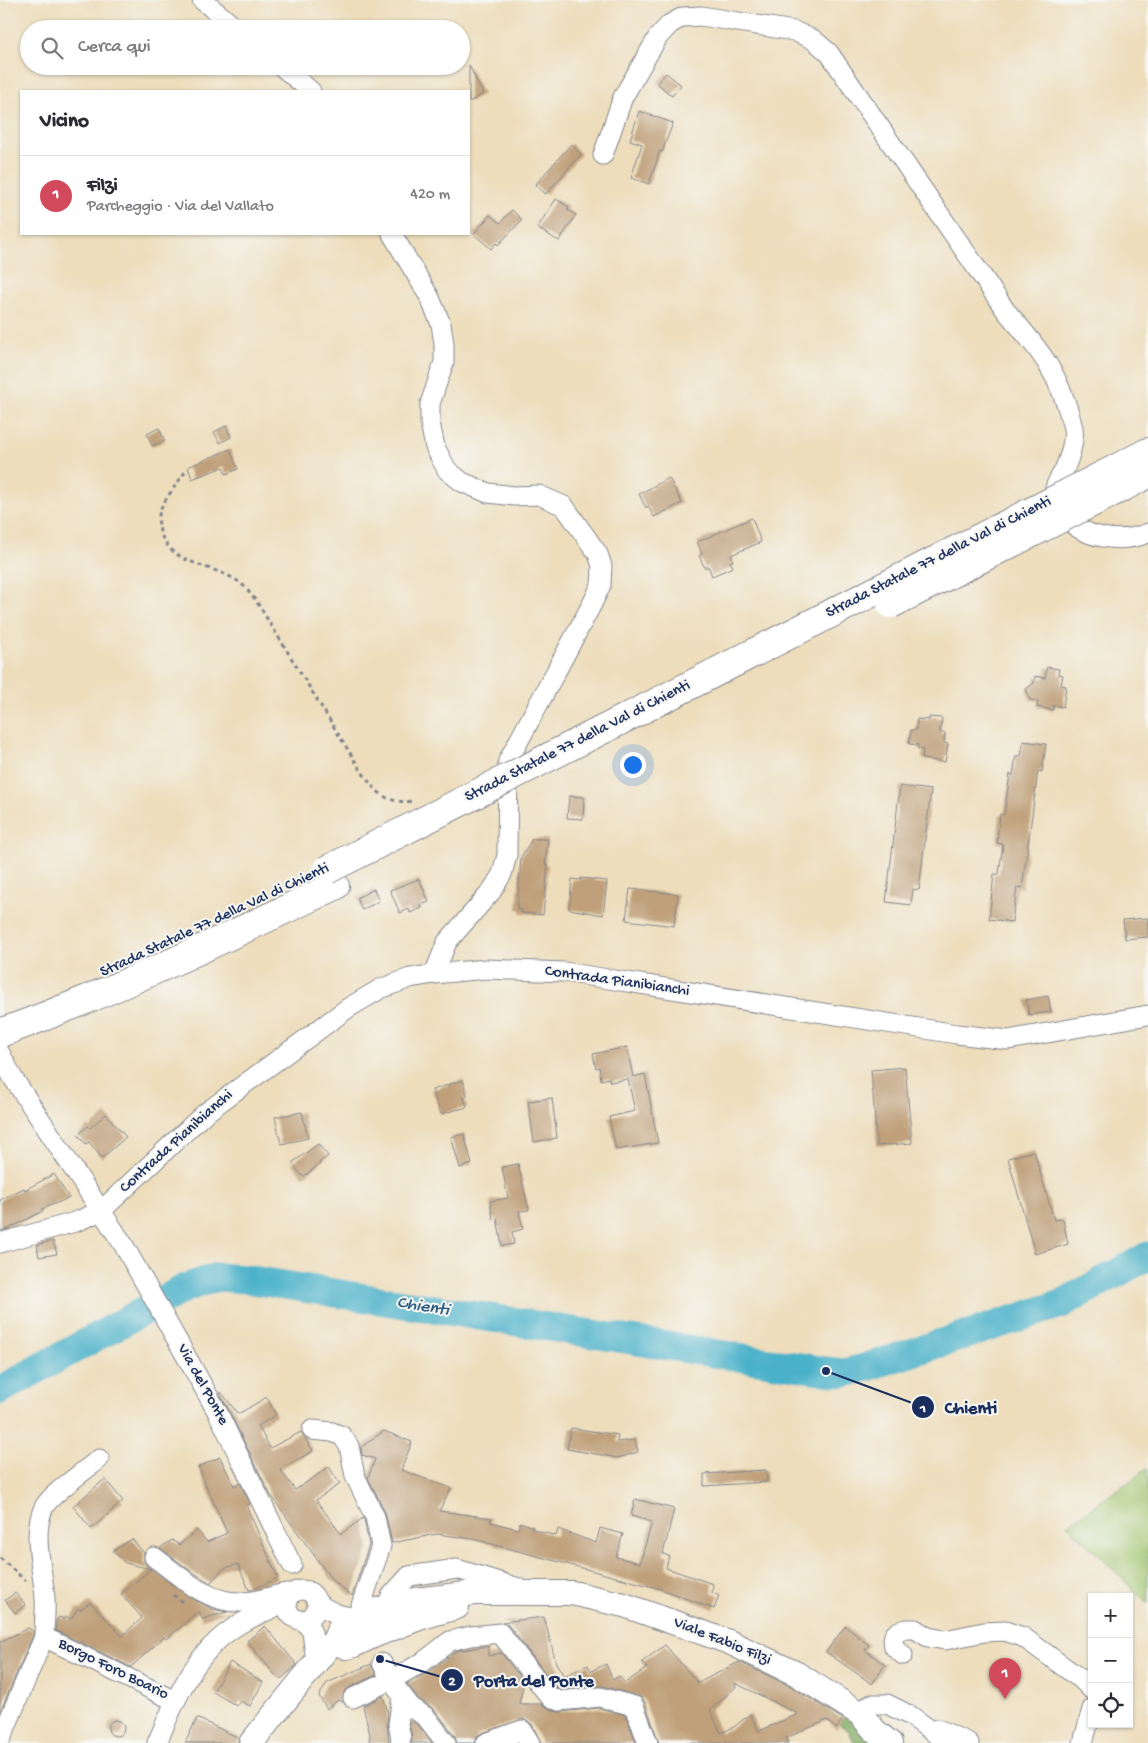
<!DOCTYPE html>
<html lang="it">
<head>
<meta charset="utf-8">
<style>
	body { margin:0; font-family:"Gochi Hand",sans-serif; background:#f2f2f3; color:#2b2b33 }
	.controls { position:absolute; right:15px; bottom:15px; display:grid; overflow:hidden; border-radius:0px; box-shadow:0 1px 4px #0004 }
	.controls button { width:45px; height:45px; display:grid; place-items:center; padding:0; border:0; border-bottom:1px solid #e1e1e2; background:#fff; color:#2b2b33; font:25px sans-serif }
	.you { position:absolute; left:632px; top:764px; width:18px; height:18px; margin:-12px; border:4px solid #fff; border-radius:50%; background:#1a73e8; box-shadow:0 0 0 8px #1a73e833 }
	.badge { display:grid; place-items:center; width:32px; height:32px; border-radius:50%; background:#d1495b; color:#fff; font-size:16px; font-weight:700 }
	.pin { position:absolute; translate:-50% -41px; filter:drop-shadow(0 1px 2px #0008) }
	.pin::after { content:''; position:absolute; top:26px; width:18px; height:15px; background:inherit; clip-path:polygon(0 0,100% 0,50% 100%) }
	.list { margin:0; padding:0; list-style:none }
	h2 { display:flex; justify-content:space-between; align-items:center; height:65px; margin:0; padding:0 20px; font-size:21px }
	h2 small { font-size:16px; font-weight:400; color:#7c7c81 }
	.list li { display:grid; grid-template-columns:32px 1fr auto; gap:15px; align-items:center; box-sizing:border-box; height:80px; padding:0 20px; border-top:1px solid #e1e1e2 }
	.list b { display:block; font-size:19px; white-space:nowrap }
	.list p { margin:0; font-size:16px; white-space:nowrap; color:#7c7c81 }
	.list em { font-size:16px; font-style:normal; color:#7c7c81 }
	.icon { flex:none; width:28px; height:28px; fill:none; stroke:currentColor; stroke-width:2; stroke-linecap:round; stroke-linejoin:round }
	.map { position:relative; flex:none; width:1148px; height:1743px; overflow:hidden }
	.search { position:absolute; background:#fff; box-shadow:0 1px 4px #0004; left:20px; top:20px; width:450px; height:55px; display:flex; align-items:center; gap:12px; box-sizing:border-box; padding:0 18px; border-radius:28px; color:#7c7c81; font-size:19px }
	.panel { position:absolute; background:#fff; box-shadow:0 1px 4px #0004; left:20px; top:90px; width:450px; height:145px; border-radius:0px }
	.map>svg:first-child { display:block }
	.green { fill:#a1c46e; stroke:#5e7a66 }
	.forest { fill:#80aa61; stroke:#4e6c60 }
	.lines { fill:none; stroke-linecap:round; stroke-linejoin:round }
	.river { stroke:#4ab1c9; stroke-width:29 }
	.building { fill:#bfa07a; fill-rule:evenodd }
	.minor-casing { stroke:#84868c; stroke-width:21 }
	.major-casing { stroke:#84868c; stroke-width:26 }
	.highway-casing { stroke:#84868c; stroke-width:30 }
	.path { stroke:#84868c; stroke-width:3; stroke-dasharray:4 4; stroke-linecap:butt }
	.minor { stroke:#fff; stroke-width:19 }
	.major { stroke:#fff; stroke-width:24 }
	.highway { stroke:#fff; stroke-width:28 }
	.highway-bridge-casing { stroke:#84868c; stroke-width:30; stroke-linecap:butt }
	.highway-bridge { stroke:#fff; stroke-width:28 }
	.labels { text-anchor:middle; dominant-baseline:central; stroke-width:4; stroke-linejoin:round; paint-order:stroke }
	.street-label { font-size:16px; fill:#1b2f5e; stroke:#f6f6f2 }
	.water-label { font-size:18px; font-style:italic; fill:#2b5c83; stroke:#f6f6f2 }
	.leader { fill:none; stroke:#1b2f5e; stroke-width:2 }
	.callout-dot { fill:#1b2f5e; stroke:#f6f6f2; stroke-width:2 }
	.mark-label { font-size:15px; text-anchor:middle; font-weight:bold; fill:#fff }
	.callout-label { font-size:18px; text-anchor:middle; font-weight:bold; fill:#1b2f5e; stroke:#f6f6f2; stroke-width:4; stroke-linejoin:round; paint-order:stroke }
</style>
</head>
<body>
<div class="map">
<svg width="1148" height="1743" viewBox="0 0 1148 1743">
	<rect width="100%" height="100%" fill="#f6f6f2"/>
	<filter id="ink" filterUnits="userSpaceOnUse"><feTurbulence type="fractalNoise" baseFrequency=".02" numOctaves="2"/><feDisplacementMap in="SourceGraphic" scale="10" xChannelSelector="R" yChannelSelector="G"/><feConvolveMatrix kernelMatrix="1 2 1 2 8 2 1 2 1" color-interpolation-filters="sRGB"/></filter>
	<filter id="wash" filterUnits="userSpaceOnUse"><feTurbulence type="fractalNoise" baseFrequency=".0096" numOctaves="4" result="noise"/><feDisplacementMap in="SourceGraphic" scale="20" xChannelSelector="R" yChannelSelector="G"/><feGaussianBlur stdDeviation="1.12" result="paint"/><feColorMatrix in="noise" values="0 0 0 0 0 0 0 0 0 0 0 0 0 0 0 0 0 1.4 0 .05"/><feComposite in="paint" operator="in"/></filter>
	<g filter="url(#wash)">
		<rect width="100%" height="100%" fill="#edddbb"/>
		<polygon class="green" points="1148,1468 1148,1604 1067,1525"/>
		<polygon class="forest" points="845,1716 875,1743 854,1743 849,1731 839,1724"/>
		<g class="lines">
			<polyline class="river" points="0,1390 185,1288 217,1277 246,1279 826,1371 844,1373 864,1368 1061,1304 1148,1256"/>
		</g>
		<g id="blocks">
			<g class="building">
				<polygon points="469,65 483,94 469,102"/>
				<polygon points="666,73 681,85 672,96 657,83"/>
				<polygon points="639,111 673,123 662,152 660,151 649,184 631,178 642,144 630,140"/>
				<polygon points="571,144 581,154 546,194 535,185"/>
				<polygon points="556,199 569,207 567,209 576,215 559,241 537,228"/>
				<polygon points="512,210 522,220 498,245 496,243 491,249 474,234 490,215 500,223"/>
				<polygon points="226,426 231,437 220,443 214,432"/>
				<polygon points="159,428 165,441 152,446 147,434"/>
				<polygon points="230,449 238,469 226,474 223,467 192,479 188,467"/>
				<polygon points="669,478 682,503 654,517 648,506 646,508 639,494"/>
				<polygon points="752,518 761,542 731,555 733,561 730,562 733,567 712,576 708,566 705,568 699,556 702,554 697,542"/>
				<polygon points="1047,667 1059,669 1058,674 1063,675 1061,685 1066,686 1063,707 1054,705 1053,710 1037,707 1038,701 1030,700 1026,689 1034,683 1035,676 1045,678"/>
				<polygon points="929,717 942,718 940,733 945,733 944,743 948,744 945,762 922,759 923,750 918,749 918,745 909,744 911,730 916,730 917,719 929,720"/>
				<polygon points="1023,741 1046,744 1042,772 1038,771 1022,888 1017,887 1012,922 989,919 994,874 999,874 1003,844 997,843 1000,814 1004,815 1010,774 1013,775 1016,756 1021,756"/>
				<polygon points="900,786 931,790 919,890 913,889 911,905 886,902"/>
				<polygon points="569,796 584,797 583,819 567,818"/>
				<polygon points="532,839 548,839 545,864 548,865 543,915 521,913 522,910 517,909 521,857"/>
				<polygon points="581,878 607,881 603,915 569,909 572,879 581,880"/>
				<polygon points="419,879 429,902 421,905 422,908 410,913 409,909 400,913 390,890"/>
				<polygon points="374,889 379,901 362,910 357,898"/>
				<polygon points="630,889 678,894 674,926 626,920"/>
				<polygon points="1148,918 1148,937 1125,939 1123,920"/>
				<polygon points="1048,996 1051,1012 1029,1015 1026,1000"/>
				<polygon points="627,1047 633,1077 645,1074 658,1143 616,1150 609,1117 635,1111 628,1079 610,1082 609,1078 601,1080 599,1067 596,1068 593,1054"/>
				<polygon points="905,1067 912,1143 877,1146 871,1070"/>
				<polygon points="463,1080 467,1096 464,1097 467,1107 441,1114 432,1090"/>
				<polygon points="552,1098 557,1138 534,1142 528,1101"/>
				<polygon points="302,1112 308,1138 281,1144 275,1117"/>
				<polygon points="106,1114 126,1137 102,1158 89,1142 86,1144 78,1135 88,1126 90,1128"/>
				<polygon points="464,1134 472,1164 460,1168 451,1137"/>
				<polygon points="318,1144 328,1156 319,1163 320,1164 303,1177 292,1163"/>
				<polygon points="1034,1151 1054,1220 1063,1219 1068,1244 1035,1254 1008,1158"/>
				<polygon points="518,1164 529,1210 519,1211 523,1229 512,1232 514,1244 502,1246 497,1218 493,1219 490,1201 508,1198 502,1167"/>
				<polygon points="54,1174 69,1198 42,1209 43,1211 8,1229 0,1231 0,1200 24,1188 25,1190"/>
				<polygon points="53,1241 57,1254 39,1257 37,1245"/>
				<polygon points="221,1392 238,1414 267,1397 276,1415 258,1426 270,1448 301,1432 313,1451 280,1469 295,1490 329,1467 340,1484 316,1500 341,1534 363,1518 364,1519 369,1545 352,1596 332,1580 270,1494 220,1393"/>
				<polygon points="571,1428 618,1435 617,1442 635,1440 638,1452 618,1458 567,1449"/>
				<polygon points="384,1431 412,1442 401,1470 451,1488 439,1511 492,1518 490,1522 518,1529 520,1522 533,1527 532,1529 556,1536 558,1529 596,1543 600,1528 623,1534 616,1557 640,1563 652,1522 631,1516 635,1499 674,1509 663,1554 669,1556 666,1568 713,1584 712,1593 719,1595 714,1609 661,1589 473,1539 437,1534 392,1543 385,1512 368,1478 375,1459 362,1455 361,1447"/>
				<polygon points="220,1457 234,1486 240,1483 250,1504 246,1505 278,1578 251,1590 249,1590 238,1564 223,1569 210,1583 191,1571 160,1548 172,1540 179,1545 197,1530 207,1542 227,1533 198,1467"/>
				<polygon points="766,1470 767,1482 704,1486 704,1474"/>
				<polygon points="105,1479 123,1501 91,1529 73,1506"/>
				<polygon points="132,1539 144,1553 144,1561 147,1566 189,1597 213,1609 227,1612 202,1619 199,1611 166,1639 164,1637 131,1667 55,1630 56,1622 59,1617 64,1619 65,1616 71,1619 78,1608 80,1610 90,1602 122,1636 142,1618 121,1594 151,1569 125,1563 113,1551"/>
				<polygon points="15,1593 26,1605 15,1613 5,1600"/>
				<path d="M544 1617 556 1663 564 1676 588 1665 591 1671 606 1664 613 1680 619 1676 625 1683 647 1668 642 1662 665 1645 698 1683 739 1662 790 1686 843 1719 836 1729 827 1720 786 1738 788 1743H659L645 1702 641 1697 603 1686 561 1689 556 1687 509 1626 502 1622ZM735 1683 798 1714 759 1731 750 1714 734 1727 721 1733 710 1710 736 1687Z"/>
				<polygon points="265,1626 297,1665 281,1679 275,1675 247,1641"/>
				<polygon points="845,1626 869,1645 865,1650 885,1665 872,1684 826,1652"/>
				<polygon points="28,1628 33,1631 33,1635 0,1712 0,1642"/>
				<polygon points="488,1646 488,1656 501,1653 524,1682 519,1704 541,1704 554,1711 560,1712 599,1708 626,1715 636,1743 541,1743 532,1724 523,1719 482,1733 477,1736 475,1743 457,1743 455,1736 435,1710 419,1699 407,1684 429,1672 456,1651"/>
				<polygon points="230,1662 263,1682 250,1706 240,1701 237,1706 213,1692"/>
				<polygon points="371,1664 376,1675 348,1688 344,1692 343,1702 338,1700 327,1709 319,1696 327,1683"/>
				<polygon points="383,1696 388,1712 387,1723 389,1743 369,1743 370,1735 363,1706"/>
				<polygon points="197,1718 239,1738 238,1743 185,1743"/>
				<circle cx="116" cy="1728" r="8"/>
				<polygon points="412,1721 418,1725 432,1743 411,1743 412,1736 409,1724"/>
			</g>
		</g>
	</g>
	<g filter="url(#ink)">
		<use href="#blocks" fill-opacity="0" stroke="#84868c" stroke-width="1"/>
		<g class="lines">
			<g class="minor-casing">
				<g id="minor">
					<polyline points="202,0 237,29"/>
					<polyline points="281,66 311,91"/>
					<path d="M603 155 623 97 658 37 670 24 683 17 701 16 794 31 814 40 829 53 1006 311C1040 350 1061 375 1073 428 1075 441 1070 456 1065 468 1061 477 1053 486 1054 496 1054 503 1059 512 1064 516 1084 539 1121 544 1148 533"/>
					<polyline points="392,234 429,296 441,324 444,344 444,362 430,404 430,423 435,447 447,470 462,482 488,493 515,496 539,495 564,506 598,554 602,566 601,585 592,604 508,761 507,855 502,874 491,892 447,942 434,974"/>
					<polyline points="0,1053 13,1078 123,1244 218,1413 292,1565"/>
					<polyline points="0,1243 75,1222 101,1211 204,1114 348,1008 380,989 410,978 434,974 486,969 564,972 957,1034 1008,1040 1148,1015"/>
					<path d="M312 1430 332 1432 342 1436 349 1446 355 1476 375 1517 381 1546 357 1617C340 1617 331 1612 317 1603"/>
					<path d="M154 1557C180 1576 208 1604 242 1602 258 1602 273 1595 288 1593"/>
					<circle cx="302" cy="1605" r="15"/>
					<polyline points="387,1606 391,1596 409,1576 457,1569 519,1588"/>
					<polyline points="304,1620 312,1632 316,1662"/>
					<path d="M44 1637C44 1624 46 1611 45 1598 43 1570 31 1534 44 1507 51 1494 86 1470 99 1459"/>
					<polyline points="903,1655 894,1647 893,1640 894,1635 899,1631 906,1629 915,1629 928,1637 945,1640 984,1632 1005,1631 1023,1637 1082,1680 1092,1690"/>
					<polyline points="382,1663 394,1685 411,1707 426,1717 446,1743"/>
					<polyline points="353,1698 391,1680 423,1662 450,1641 471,1636 500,1633 549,1696 559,1701 600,1697 634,1706 648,1743"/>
					<polyline points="859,1713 871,1704 887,1704 911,1716 948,1743"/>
					<polyline points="938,1729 969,1743"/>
					<polyline points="0,1741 44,1637 175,1701"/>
					<path d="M157 1743C175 1700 194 1653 235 1627 252 1615 272 1611 289 1599"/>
					<polyline points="400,1743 401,1738 398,1724 402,1696"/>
					<polyline points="486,1743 522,1730 530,1743"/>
					<polyline points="1083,1743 1092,1709"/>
				</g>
			</g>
			<g class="major-casing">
				<g id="major">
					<polyline points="375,1635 419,1618 457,1607"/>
					<polyline points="335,1639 339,1644 346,1647 354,1645 375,1635 378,1631 376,1619"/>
					<polyline points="251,1743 335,1639 339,1629 365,1613 415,1600 475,1593 572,1593 624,1605 729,1642 797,1674 859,1713 875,1731 890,1743"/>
				</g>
			</g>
			<g class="highway-casing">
				<g id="highway">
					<polyline points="1115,469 1148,452"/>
					<polyline points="1123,487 1148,474"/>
					<path d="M0 1033C115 992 224 938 335 886"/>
				</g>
			</g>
			<g class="path">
				<path d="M185 472C177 484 167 496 161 508 158 515 158 524 160 531 170 566 214 564 239 582 245 586 250 594 255 599L358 766C374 789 383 805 414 801"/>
				<polyline points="0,1558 26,1581"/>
				<polyline points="173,1595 186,1604"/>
			</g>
			<use href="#minor" class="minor"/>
			<use href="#major" class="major"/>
			<use href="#highway" class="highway"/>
			<g class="highway-bridge-casing">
				<g id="highway-bridge">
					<polyline points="891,604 1123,487"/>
					<polyline points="327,870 1115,469"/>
				</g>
			</g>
			<use href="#highway-bridge" class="highway-bridge"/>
		</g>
	</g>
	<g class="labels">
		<g class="street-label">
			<text transform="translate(939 558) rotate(-27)">Strada Statale 77 della Val di Chienti</text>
			<text transform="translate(578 742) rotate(-27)">Strada Statale 77 della Val di Chienti</text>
			<text transform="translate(215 921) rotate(-25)">Strada Statale 77 della Val di Chienti</text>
			<text transform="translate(617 982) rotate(8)">Contrada Pianibianchi</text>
			<text transform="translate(177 1142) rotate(-42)">Contrada Pianibianchi</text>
			<text transform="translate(202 1385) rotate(61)">Via del Ponte</text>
			<text transform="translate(722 1642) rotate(22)">Viale Fabio Filzi</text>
			<text transform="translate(113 1670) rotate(26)">Borgo Foro Boario</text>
		</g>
		<g class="water-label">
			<text transform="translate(423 1307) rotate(9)">Chienti</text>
		</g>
	</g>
	<path class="leader" d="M826 1371L923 1407M380 1659L452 1680"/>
	<g class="callout-dot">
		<circle cx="826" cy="1371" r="5"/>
		<circle cx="380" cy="1659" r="5"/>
		<circle cx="923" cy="1407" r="12"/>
		<circle cx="452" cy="1680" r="12"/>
	</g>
	<g class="mark-label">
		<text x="923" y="1412">1</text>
		<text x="452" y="1685">2</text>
	</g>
	<g class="callout-label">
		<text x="971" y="1413">Chienti</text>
		<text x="534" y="1686">Porta del Ponte</text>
	</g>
</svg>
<div class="controls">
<button>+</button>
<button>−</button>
<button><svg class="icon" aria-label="locate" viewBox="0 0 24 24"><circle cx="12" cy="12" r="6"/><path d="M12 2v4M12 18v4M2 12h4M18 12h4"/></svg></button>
</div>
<div class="you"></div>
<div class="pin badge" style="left:1005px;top:1699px">1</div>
<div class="search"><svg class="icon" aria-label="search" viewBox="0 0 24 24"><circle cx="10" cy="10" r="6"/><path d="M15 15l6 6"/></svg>Cerca qui</div>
<section class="panel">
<h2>Vicino<small></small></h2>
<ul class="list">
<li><span class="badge">1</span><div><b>Filzi</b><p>Parcheggio · Via del Vallato</p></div><em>420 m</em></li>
</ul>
</section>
</div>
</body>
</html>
